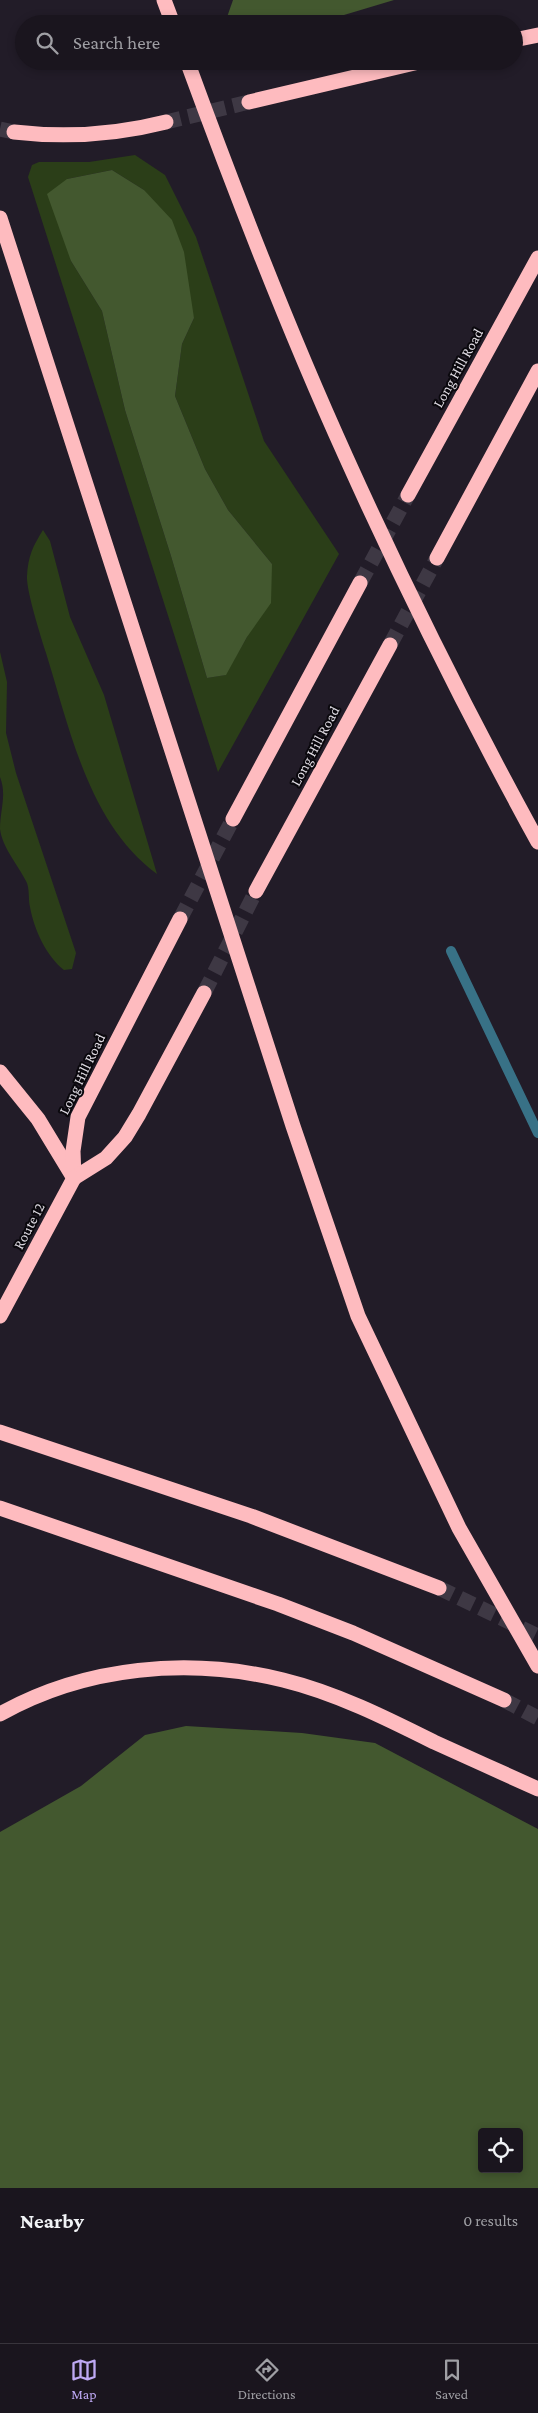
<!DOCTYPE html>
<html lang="en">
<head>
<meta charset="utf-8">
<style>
	body { margin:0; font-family:"Crimson Pro",serif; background:#27222b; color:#f1f3f6 }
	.controls { position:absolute; right:15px; bottom:15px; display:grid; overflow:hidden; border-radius:5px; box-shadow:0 2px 8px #0003 }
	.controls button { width:45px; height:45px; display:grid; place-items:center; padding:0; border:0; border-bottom:1px solid #38343c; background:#1a151e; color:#f1f3f6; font:25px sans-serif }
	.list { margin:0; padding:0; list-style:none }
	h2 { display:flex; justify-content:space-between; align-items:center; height:65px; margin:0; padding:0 20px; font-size:21px }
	h2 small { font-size:16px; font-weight:400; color:#9f9fa4 }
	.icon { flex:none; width:28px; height:28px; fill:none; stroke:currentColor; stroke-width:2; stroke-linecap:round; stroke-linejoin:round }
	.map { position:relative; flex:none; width:538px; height:2188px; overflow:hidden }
	.search { position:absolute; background:#1a151e; box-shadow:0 2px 8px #0003; left:15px; right:15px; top:15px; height:55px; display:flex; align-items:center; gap:12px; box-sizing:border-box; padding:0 18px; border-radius:28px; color:#9f9fa4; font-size:19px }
	.sheet { height:155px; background:#1a151e }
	nav { display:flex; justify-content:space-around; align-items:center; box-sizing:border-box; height:70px; border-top:1px solid #38343c; background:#1a151e; font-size:14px; color:#9f9fa4 }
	nav a { display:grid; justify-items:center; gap:2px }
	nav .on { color:#bea9f4 }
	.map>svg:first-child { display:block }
	.green { fill:#2b3e18; fill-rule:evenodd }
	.forest { fill:#43582f; fill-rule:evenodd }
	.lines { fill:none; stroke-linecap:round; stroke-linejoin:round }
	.stream { stroke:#387186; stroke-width:10 }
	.highway-tunnel { stroke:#3e3844; stroke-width:15; stroke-dasharray:15 8; stroke-linecap:butt }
	.highway { stroke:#febbbf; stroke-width:15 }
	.labels { text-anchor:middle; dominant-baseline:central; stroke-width:4; stroke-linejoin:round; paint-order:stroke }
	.street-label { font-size:15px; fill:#ddd9e1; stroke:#0a080d }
</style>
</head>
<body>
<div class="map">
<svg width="538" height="2188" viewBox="0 0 538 2188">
	<rect width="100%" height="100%" fill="#221c28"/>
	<g class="green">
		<path d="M135 155 165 175 196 237 264 441 339 554 218 772 28 177 32 165 39 162H89ZM112 170 144 190 194 318 182 344 175 396 205 469 228 510 272 564 247 637 225 675 207 678 171 556 125 410 102 311 71 261 67 179Z"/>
		<path d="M43 530 50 541 70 617 104 695 157 874C89 824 70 730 46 653 41 637 26 590 27 576 28 556 33 546 43 530Z"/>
		<path d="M0 652 7 682 6 733 16 773 76 953 72 969 64 970C46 956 34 929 30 907 28 899 30 888 26 881 18 865 2 847 0 829 0 810 7 795 0 777Z"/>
	</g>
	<g class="forest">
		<polygon points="233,0 394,0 314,24 227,24 226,20"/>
		<polygon points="112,170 144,190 172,220 184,252 194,318 182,344 175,396 205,469 228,510 272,564 271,603 247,637 226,675 207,678 171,556 125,410 102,311 71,261 47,194 67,179"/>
		<path d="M186 1726 302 1733 375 1743 538 1829V2188H0V1832L81 1786 145 1735ZM482 2132H519V2169H482Z"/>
	</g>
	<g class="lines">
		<polyline class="stream" points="451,951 538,1133"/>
		<g class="highway-tunnel">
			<polyline points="166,122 249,102"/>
			<polyline points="0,129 14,132"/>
			<polyline points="360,583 408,495"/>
			<polyline points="390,645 437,558"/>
			<polyline points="180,919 233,819"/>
			<polyline points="204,993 256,891"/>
			<polyline points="439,1588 538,1636"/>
			<polyline points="504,1700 538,1718"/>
		</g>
		<g class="highway">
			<polyline points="164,0 173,24"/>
			<polyline points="514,40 538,35"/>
			<path d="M187 61C236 195 287 327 346 457 405 588 469 716 538 842"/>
			<polyline points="249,102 423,61"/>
			<path d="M14 132C66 138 115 135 166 122"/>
			<polyline points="0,218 293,1126 358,1316 459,1528 538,1666"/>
			<polyline points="408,495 538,258"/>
			<polyline points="437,558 538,371"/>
			<polyline points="233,819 360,583"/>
			<polyline points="256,891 390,645"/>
			<polyline points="0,1072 38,1119 72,1175"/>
			<polyline points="74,1178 73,1151 78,1117 180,919"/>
			<polyline points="74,1178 106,1158 125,1137 139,1114 204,993"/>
			<polyline points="0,1316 74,1178"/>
			<polyline points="0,1432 251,1516 439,1588"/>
			<polyline points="0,1508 278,1604 353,1633 504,1700"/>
			<path d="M0 1714C86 1666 189 1657 283 1680 336 1693 386 1718 434 1742 469 1758 503 1773 538 1789"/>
		</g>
	</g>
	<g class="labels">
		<g class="street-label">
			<text transform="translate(458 368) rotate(-61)">Long Hill Road</text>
			<text transform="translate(315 746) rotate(-62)">Long Hill Road</text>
			<text transform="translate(82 1074) rotate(-64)">Long Hill Road</text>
			<text transform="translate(29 1226) rotate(-62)">Route 12</text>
		</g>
	</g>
</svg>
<div class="controls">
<button><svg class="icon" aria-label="locate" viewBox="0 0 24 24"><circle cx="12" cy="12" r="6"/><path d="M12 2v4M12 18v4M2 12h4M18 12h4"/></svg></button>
</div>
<div class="search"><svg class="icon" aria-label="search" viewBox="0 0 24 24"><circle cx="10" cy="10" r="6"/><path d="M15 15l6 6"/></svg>Search here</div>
</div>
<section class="sheet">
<h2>Nearby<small>0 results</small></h2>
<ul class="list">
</ul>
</section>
<nav>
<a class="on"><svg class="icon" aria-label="map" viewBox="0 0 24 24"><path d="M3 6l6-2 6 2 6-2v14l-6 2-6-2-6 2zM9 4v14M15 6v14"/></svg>Map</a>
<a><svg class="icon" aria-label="directions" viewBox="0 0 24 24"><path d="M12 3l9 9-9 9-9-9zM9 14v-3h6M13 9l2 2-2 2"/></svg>Directions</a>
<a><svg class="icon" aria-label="saved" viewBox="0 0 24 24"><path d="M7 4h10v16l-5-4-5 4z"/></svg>Saved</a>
</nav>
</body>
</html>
